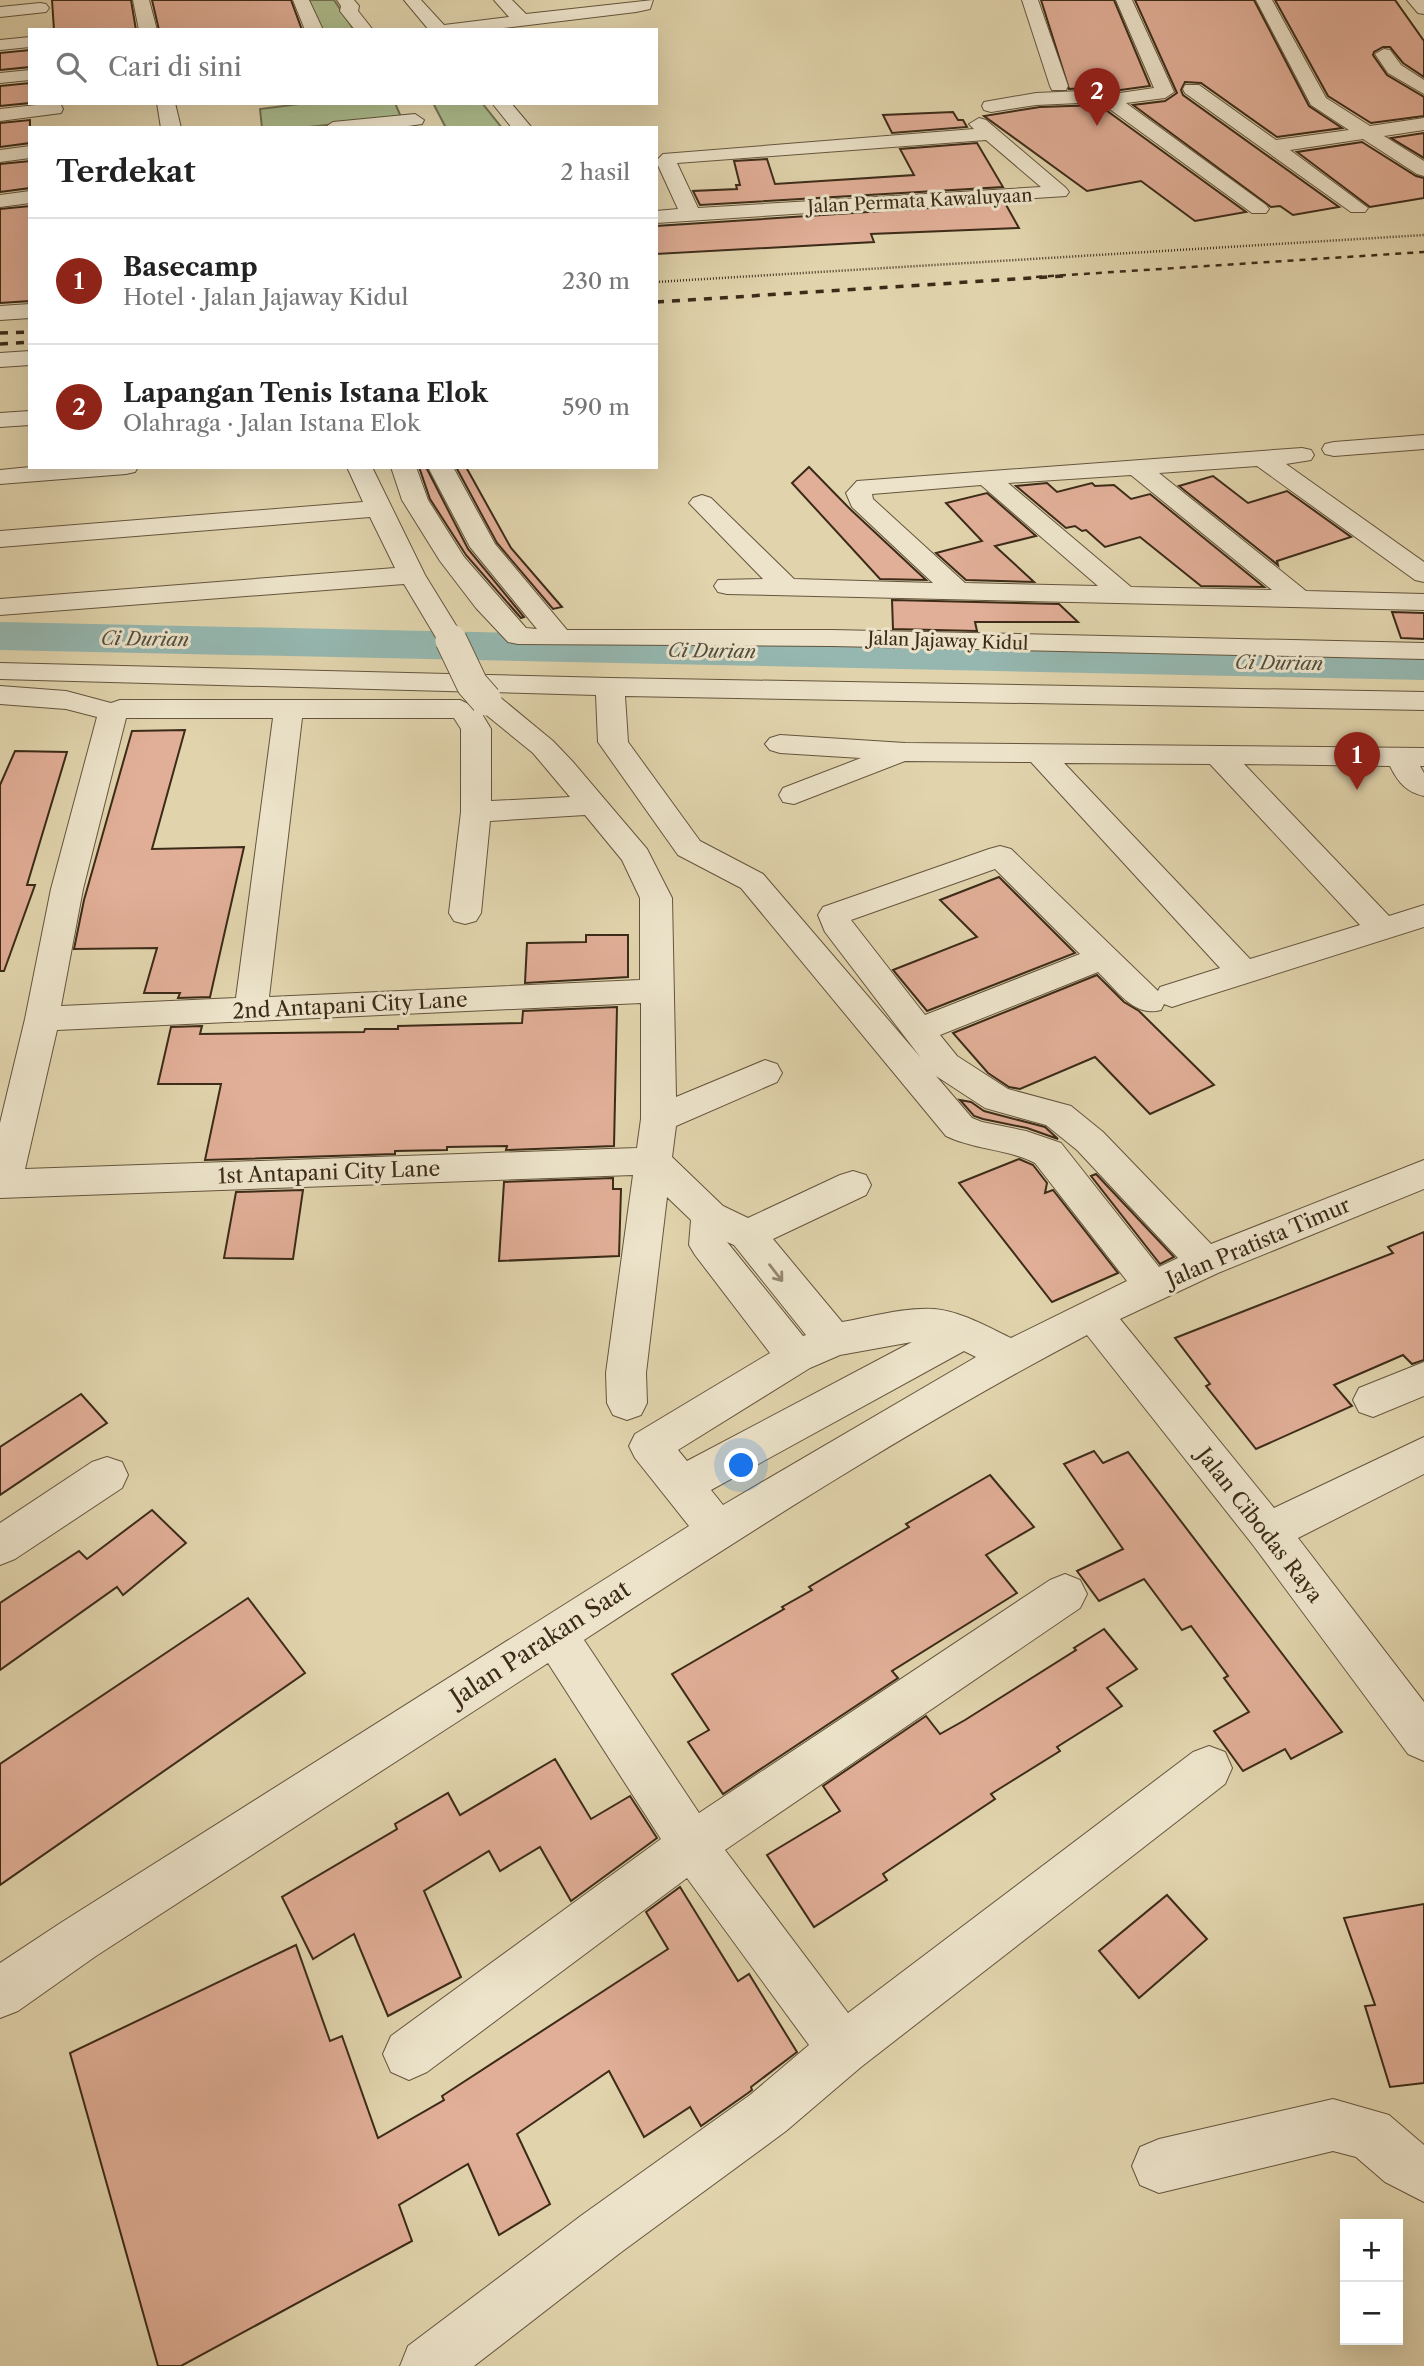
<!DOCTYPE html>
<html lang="id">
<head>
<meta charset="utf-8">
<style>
	body { margin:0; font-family:"Libre Caslon Text",serif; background:#f6f6f6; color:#222 }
	.controls { position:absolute; right:21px; bottom:21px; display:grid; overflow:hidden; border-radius:0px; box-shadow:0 7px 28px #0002 }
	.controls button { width:63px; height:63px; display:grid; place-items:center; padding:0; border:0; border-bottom:2px solid #e0e0e0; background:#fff; color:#222; font:35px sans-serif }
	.you { position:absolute; left:742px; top:1466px; width:24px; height:24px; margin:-18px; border:5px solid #fff; border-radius:50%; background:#1a73e8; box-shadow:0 0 0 10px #1a73e833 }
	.badge { display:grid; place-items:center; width:46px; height:46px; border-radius:50%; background:#8f2418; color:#fff; font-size:23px; font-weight:700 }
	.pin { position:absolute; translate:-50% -58px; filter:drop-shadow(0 2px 4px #0008) }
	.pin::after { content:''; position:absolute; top:37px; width:24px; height:21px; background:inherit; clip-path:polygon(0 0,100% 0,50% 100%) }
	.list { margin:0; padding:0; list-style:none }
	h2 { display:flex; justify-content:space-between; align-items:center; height:91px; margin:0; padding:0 28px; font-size:30px }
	h2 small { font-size:23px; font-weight:400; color:#767676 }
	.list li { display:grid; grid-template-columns:46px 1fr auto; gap:21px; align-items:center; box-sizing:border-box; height:126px; padding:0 28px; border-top:2px solid #e0e0e0 }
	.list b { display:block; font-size:26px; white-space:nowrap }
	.list p { margin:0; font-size:23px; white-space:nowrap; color:#767676 }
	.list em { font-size:23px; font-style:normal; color:#767676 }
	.icon { flex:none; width:38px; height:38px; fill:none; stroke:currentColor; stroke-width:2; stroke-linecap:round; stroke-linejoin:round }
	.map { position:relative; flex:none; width:1424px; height:2366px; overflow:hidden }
	.search { position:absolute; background:#fff; box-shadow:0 7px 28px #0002; left:28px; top:28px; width:630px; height:77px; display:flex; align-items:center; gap:18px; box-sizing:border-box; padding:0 24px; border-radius:0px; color:#767676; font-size:26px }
	.panel { position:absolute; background:#fff; box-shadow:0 7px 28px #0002; left:28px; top:126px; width:630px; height:343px; border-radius:0px }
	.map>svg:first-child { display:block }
	.green { fill:#aebe8e; stroke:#757453; stroke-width:2 }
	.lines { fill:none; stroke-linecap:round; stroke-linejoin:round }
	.river { fill:#95b7b0; fill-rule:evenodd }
	.building { fill:#e1ae97; stroke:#3c2b18; stroke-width:2 }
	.minor-casing { stroke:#65553d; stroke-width:2 }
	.path { stroke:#3c2b18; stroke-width:2.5; stroke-dasharray:1 2; stroke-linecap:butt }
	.minor { fill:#ece3ca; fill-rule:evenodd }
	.rail-far1 { stroke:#3c2b18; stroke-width:2.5; stroke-dasharray:6 6; stroke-linecap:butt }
	.rail { stroke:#3c2b18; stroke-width:3.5; stroke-dasharray:8 8; stroke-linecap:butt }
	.minor-bridge-casing { stroke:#65553d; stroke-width:33; stroke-linecap:butt }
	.minor-bridge { stroke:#ece3ca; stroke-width:31 }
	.oneway { stroke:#948771 }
	.labels { text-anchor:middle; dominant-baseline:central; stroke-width:6; stroke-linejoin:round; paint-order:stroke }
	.far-street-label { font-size:18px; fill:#3c2b18; stroke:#ece3ca }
	.far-water-label { font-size:19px; font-style:italic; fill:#524e3e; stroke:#ece3ca }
	.street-label { font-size:21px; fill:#3c2b18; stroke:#ece3ca }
	.near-street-label { font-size:24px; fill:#3c2b18; stroke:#ece3ca }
</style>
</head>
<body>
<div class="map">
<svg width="1424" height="2366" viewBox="0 0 1424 2366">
	<rect width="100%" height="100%" fill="#e1d4ad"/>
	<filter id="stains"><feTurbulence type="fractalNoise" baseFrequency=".00286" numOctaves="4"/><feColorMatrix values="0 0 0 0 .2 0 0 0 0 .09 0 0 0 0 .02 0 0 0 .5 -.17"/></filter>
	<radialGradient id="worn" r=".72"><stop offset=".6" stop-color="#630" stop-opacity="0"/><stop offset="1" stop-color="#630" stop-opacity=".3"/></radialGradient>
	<g class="green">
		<polygon points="307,0 334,0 354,30 320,30"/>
		<polygon points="307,103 395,103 401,117 299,128 262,128 260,109"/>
		<polygon points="433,103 482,103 502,128 446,128"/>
	</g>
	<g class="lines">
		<polygon class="river" points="0,622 1424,652 1424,680 0,650"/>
	</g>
	<g class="building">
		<polygon points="52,0 131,0 136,30 54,30"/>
		<polygon points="152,0 291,0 302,30 159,30"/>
		<polygon points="1041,0 1114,0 1150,86 1113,91 1104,87 1069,89"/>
		<polygon points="1135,0 1254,0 1309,106 1342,128 1277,137 1201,83 1185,82 1181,90 1183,95 1339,207 1293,215 1280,206 1271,207 1133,105 1165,101 1177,93"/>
		<polygon points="1275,0 1395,0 1424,41 1424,77 1403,63 1390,47 1383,47 1374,52 1373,55 1387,75 1424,97 1424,116 1371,123 1328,96"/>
		<polygon points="30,50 30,67 0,70 0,53"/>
		<polygon points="30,83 30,103 0,106 0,86"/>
		<polygon points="1099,105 1246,212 1195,221 1141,181 1087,191 984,116 1040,107"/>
		<polygon points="953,112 958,120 963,120 967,127 892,133 883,115"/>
		<polygon points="30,120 30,143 0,147 0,123"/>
		<polygon points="1424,133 1424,158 1391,138"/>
		<polygon points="1362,142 1416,176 1424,178 1424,198 1370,207 1297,152"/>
		<polygon points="977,143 1003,187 700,205 693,191 737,189 736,185 740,185 734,161 767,159 775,184 914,175 900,149"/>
		<polygon points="30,161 30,188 0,192 0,164"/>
		<polygon points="1005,203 1019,228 871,234 874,242 656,254 656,226"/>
		<polygon points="30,206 30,301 0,303 0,209"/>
		<polygon points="419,467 426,467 468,549 524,617 521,618 466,555 430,499"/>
		<polygon points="456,467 466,467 511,548 562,607 553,609 497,543"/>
		<polygon points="809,467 850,509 926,580 880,579 792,483"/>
		<polygon points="1213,476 1248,503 1287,491 1351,537 1277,561 1278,565 1179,486"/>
		<polygon points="1047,483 1057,492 1092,483 1095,486 1114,485 1131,499 1150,494 1264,587 1201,586 1140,537 1105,547 1086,530 1082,531 1075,526 1066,528 1016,486"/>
		<polygon points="987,493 1036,536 995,546 1034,582 966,580 936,553 982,541 946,503"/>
		<polygon points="892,600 1059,604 1078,622 975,622 977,631 893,629"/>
		<polygon points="1392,612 1424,613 1424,639 1401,638"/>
		<polygon points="185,730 152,849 244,847 210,997 178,998 180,993 144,993 157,948 74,949 84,900 132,731"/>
		<polygon points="15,751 67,752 27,885 35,885 4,971 0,971 0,785"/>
		<polygon points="999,877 1075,953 927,1011 893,970 977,937 940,900"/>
		<polygon points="586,935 628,935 628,977 525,983 527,943 586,942"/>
		<polygon points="1097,975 1124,1002 1139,1011 1214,1085 1150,1114 1095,1057 1020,1089 1009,1087 988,1073 953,1033"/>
		<polygon points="617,1007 614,1146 506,1150 507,1146 447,1147 447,1150 395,1151 395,1154 205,1160 221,1084 158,1084 171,1027 202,1026 200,1034 364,1032 365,1029 398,1029 398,1026 522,1023 523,1011"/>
		<polygon points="960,1100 971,1102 984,1111 1045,1127 1058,1139 1027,1128 983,1119 974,1116"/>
		<polygon points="1019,1159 1033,1165 1047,1183 1045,1193 1053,1190 1118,1273 1052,1302 959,1183"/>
		<polygon points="1096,1174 1174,1257 1160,1264 1091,1176"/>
		<polygon points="613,1178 613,1189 621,1189 619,1256 499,1261 504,1182"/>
		<polygon points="303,1190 293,1259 224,1258 236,1192"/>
		<polygon points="1424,1232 1424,1360 1412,1364 1403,1355 1334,1385 1352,1406 1256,1449 1206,1386 1210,1384 1175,1338 1393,1253 1388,1247"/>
		<polygon points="81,1394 107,1423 0,1495 0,1447"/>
		<polygon points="1094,1451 1103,1463 1128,1452 1342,1732 1291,1759 1285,1749 1243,1771 1214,1731 1249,1712 1224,1678 1228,1676 1191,1626 1182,1630 1144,1579 1099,1601 1077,1571 1123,1549 1064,1464"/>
		<polygon points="990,1475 1034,1527 986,1555 1017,1593 892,1671 898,1678 723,1794 688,1742 709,1730 672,1674 784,1609 782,1607 812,1590 809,1587 909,1527 906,1524"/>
		<polygon points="152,1510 186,1543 123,1595 117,1587 0,1670 0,1603 79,1551 87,1559"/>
		<polygon points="248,1598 305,1673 0,1885 0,1764"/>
		<polygon points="1104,1629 1137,1669 1107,1688 1122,1706 1057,1747 1060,1751 991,1794 995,1799 883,1874 887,1880 814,1927 767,1855 840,1811 823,1786 926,1716 940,1734 965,1720 1076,1650 1074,1648"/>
		<polygon points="555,1759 591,1819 630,1796 657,1838 571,1901 540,1847 500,1871 489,1851 424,1891 461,1977 388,2016 354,1934 313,1959 282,1897 397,1829 395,1824 448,1793 460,1815"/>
		<polygon points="680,1887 738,1981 749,1974 797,2052 751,2087 752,2090 748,2093 701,2126 690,2107 644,2137 609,2071 517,2134 550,2204 499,2235 468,2164 399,2205 412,2241 181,2366 158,2366 70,2053 296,1945 330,2041 342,2036 378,2138 444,2100 442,2096 668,1949 646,1912"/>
		<polygon points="1167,1895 1207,1939 1139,1998 1099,1951"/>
		<polygon points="1424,1904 1424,2083 1390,2087 1365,2006 1375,2005 1344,1918"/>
	</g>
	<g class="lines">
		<g class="minor-casing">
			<g id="minor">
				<polygon points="133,0 149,0 157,30 139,30"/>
				<polygon points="293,0 309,0 323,30 305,30"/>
				<polygon points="337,0 354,0 359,6 358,11 373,30 355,30 340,11 341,6"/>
				<polygon points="404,0 421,0 444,25 509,17 494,0 512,0 526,14 653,0 650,9 636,12 487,30 429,30"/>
				<polygon points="1022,0 1038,0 1068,86 1066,90 1052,90 1050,86"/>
				<polygon points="1116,0 1132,0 1174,92 1165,98 1126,103 1266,205 1269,209 1266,213 1252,213 1100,102 1036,105 991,112 984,110 982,106 984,102 1036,93 1104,90 1113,94 1154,88"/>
				<polygon points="1256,0 1272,0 1326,98 1370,126 1424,118 1424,130 1384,136 1424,161 1424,176 1417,174 1363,139 1290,150 1368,208 1365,212 1351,212 1185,93 1183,89 1185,85 1199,85 1276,140 1349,130 1311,105"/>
				<polygon points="1407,0 1424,0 1424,14 1418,13"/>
				<polygon points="40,3 46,4 49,8 46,12 0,17 0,7"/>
				<polygon points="30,37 30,47 0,50 0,40"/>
				<polygon points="1384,49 1390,50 1401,65 1424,80 1424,94 1388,73 1375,54"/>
				<polygon points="30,70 30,80 0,83 0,73"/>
				<polygon points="54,103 61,105 63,109 61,113 0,121 0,109"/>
				<polygon points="157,103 175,103 181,128 161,128"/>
				<polygon points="492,103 511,103 532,128 512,128"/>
				<polygon points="415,114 424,120 422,124 394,128 324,128 333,122"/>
				<path d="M979 118 986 120 1066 188 1069 192 1066 196 656 223V211L678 209 656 161 663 154 974 129 969 124ZM986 140 1041 187 698 208 677 163Z"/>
				<polygon points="30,146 30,158 0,162 0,150"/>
				<polygon points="30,191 30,203 0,207 0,195"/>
				<polygon points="30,304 30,318 0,320 0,306"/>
				<polygon points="30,351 30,365 0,367 0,353"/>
				<polygon points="30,411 30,425 0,427 0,413"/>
				<polygon points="1424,435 1424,449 1334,456 1325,454 1322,449 1325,444 1334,442"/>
				<path d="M1302 448 1311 450 1314 455 1311 460 1286 464 1424 562V582L1415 580 1257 466 1159 473 1306 591 1424 594V610L727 594 718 592 714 586 718 580 763 579 689 503 693 498 702 495 711 498 794 579 933 583 852 507 846 493 857 481ZM1131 475 1272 590 1131 587 1008 483ZM981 485 1098 586 965 583 873 499 872 494Z"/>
				<polygon points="30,467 138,467 135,472 126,474 0,484 0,470"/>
				<polygon points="347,467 372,467 425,575 465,640 461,646 451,648 441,646 404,584 0,615 0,599 395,568 370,517 0,547 0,531 363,502"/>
				<polygon points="391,467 416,467 428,500 464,557 526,628 537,629 470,547 428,467 453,467 495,544 567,630 832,630 1424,643 1424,659 832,646 518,644 508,642 476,608 440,561 402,500"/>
				<path d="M0 663 610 678 1424 692V710L625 696 628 742 700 841 763 874 921 1058 825 932 818 915 823 907 989 849 1000 846 1011 849 1158 991 1160 987 1220 968 1031 762 905 761 794 804 783 802 779 795 783 788 861 758 780 753 770 750 765 744 770 738 780 735 905 743 1424 748V766H1420L1424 773V796C1406 792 1398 782 1390 766L1244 764 1389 916 1424 905V927L1184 1003 1172 1007 1164 1004 1161 1010C1134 1018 1116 989 1098 972L940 1035 957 1056 1008 1089 1071 1106 1103 1132 1211 1244 1424 1160V1189L1218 1273 1120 1319 1274 1508 1424 1437V1474L1298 1538 1424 1702V1761L1408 1754 1253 1545 1087 1335C914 1426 748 1533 584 1640L699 1813 1050 1580 1065 1574 1080 1580 1087 1594 1080 1608 725 1850 848 2013 1193 1752 1209 1746 1225 1752 1232 1768 1225 1784 861 2067 786 2131 620 2253 474 2366H400L408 2346 582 2215 750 2095 809 2045 687 1878 427 2072 409 2080 391 2072 383 2054 391 2036 661 1839 548 1663 96 1956 18 2011 0 2018V1963L62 1922 689 1526 635 1458 629 1446 635 1434 770 1353 695 1255 689 1245 691 1220 667 1197 646 1373 647 1403 641 1415 627 1420 613 1415 607 1403 606 1373 633 1175 0 1198V1123L25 1019 51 889 97 717 66 709 0 704V686L66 691 111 703 120 700H460L479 709 472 700 476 694 483 692 0 679ZM490 692 596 695 598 742 678 855 741 888 946 1136C975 1150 1008 1149 1035 1163L1127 1281 1011 1338C988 1327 960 1311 934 1309 904 1307 871 1317 842 1322L773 1239 866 1195 871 1185 866 1175 853 1171 840 1175 748 1218 723 1206 672 1157 676 1126 777 1082 782 1073 777 1064 765 1060 676 1097 672 898 647 849 573 762 553 741 496 694ZM479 709 533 753 570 797 491 801V729ZM126 718H273L236 998 61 1006 83 889ZM302 718H454L461 729V812L449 913 454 921 465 924 476 921 481 913 490 821 585 815 622 860 640 898V980L269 997ZM1064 763 1210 764 1360 925 1250 959ZM995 869 1080 954 925 1015 851 920ZM641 1003V1119L637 1148 25 1169 57 1030ZM936 1076 985 1108 1046 1125 1077 1150 1178 1258 1159 1267 1061 1143 1026 1131 982 1122 972 1118ZM727 1242 734 1245 806 1335 803 1336ZM912 1342 687 1461 678 1450 810 1368 840 1355ZM964 1351 976 1357 723 1505 711 1490Z"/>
				<polygon points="1424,1362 1424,1396 1373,1417 1359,1412 1353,1400 1359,1388"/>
				<polygon points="107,1457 122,1462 128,1475 122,1488 15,1559 0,1565 0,1523 92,1462"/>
				<polygon points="1333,2099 1389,2115 1424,2145 1424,2202 1385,2182 1356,2157 1333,2151 1159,2193 1140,2185 1132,2166 1140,2147 1159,2139"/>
			</g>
		</g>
		<polyline class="path" points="656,282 1424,235"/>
		<use href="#minor" class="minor"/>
		<polyline class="rail-far1" points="1036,277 1424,252"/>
		<g class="rail">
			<polyline points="656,302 1063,276"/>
			<polyline points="0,333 30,332"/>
			<polyline points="0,344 30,342"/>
		</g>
		<g class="minor-bridge-casing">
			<polyline id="minor-bridge" points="451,640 472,684 486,700"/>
		</g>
		<use href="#minor-bridge" class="minor-bridge"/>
	</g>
	<defs><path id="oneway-shaft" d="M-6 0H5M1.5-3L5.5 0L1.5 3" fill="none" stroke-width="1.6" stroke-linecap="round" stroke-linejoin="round" transform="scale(1.75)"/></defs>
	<use class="oneway" href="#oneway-shaft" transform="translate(776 1273) rotate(52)"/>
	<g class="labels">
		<g class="far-street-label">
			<text transform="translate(920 201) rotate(-3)">Jalan Permata Kawaluyaan</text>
			<text transform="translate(948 641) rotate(2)">Jalan Jajaway Kidul</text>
		</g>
		<g class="far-water-label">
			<text transform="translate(145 639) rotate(1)">Ci Durian</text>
			<text transform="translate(712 651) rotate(1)">Ci Durian</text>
			<text transform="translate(1279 663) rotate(1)">Ci Durian</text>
		</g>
		<g class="street-label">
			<text transform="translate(350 1005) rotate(-3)">2nd Antapani City Lane</text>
			<text transform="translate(329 1172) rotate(-2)">1st Antapani City Lane</text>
			<text transform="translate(1258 1242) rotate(-23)">Jalan Pratista Timur</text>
			<text transform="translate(1260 1525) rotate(52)">Jalan Cibodas Raya</text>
		</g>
		<g class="near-street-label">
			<text transform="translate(540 1643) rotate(-33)">Jalan Parakan Saat</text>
		</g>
	</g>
	<rect width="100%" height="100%" filter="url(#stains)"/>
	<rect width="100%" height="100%" fill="url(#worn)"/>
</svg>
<div class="controls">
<button>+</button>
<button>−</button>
</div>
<div class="you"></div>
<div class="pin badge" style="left:1357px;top:790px">1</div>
<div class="pin badge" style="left:1097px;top:126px">2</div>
<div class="search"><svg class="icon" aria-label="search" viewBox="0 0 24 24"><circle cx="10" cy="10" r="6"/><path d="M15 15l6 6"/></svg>Cari di sini</div>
<section class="panel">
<h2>Terdekat<small>2 hasil</small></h2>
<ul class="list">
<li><span class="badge">1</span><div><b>Basecamp</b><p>Hotel · Jalan Jajaway Kidul</p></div><em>230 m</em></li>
<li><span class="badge">2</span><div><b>Lapangan Tenis Istana Elok</b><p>Olahraga · Jalan Istana Elok</p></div><em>590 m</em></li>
</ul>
</section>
</div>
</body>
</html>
